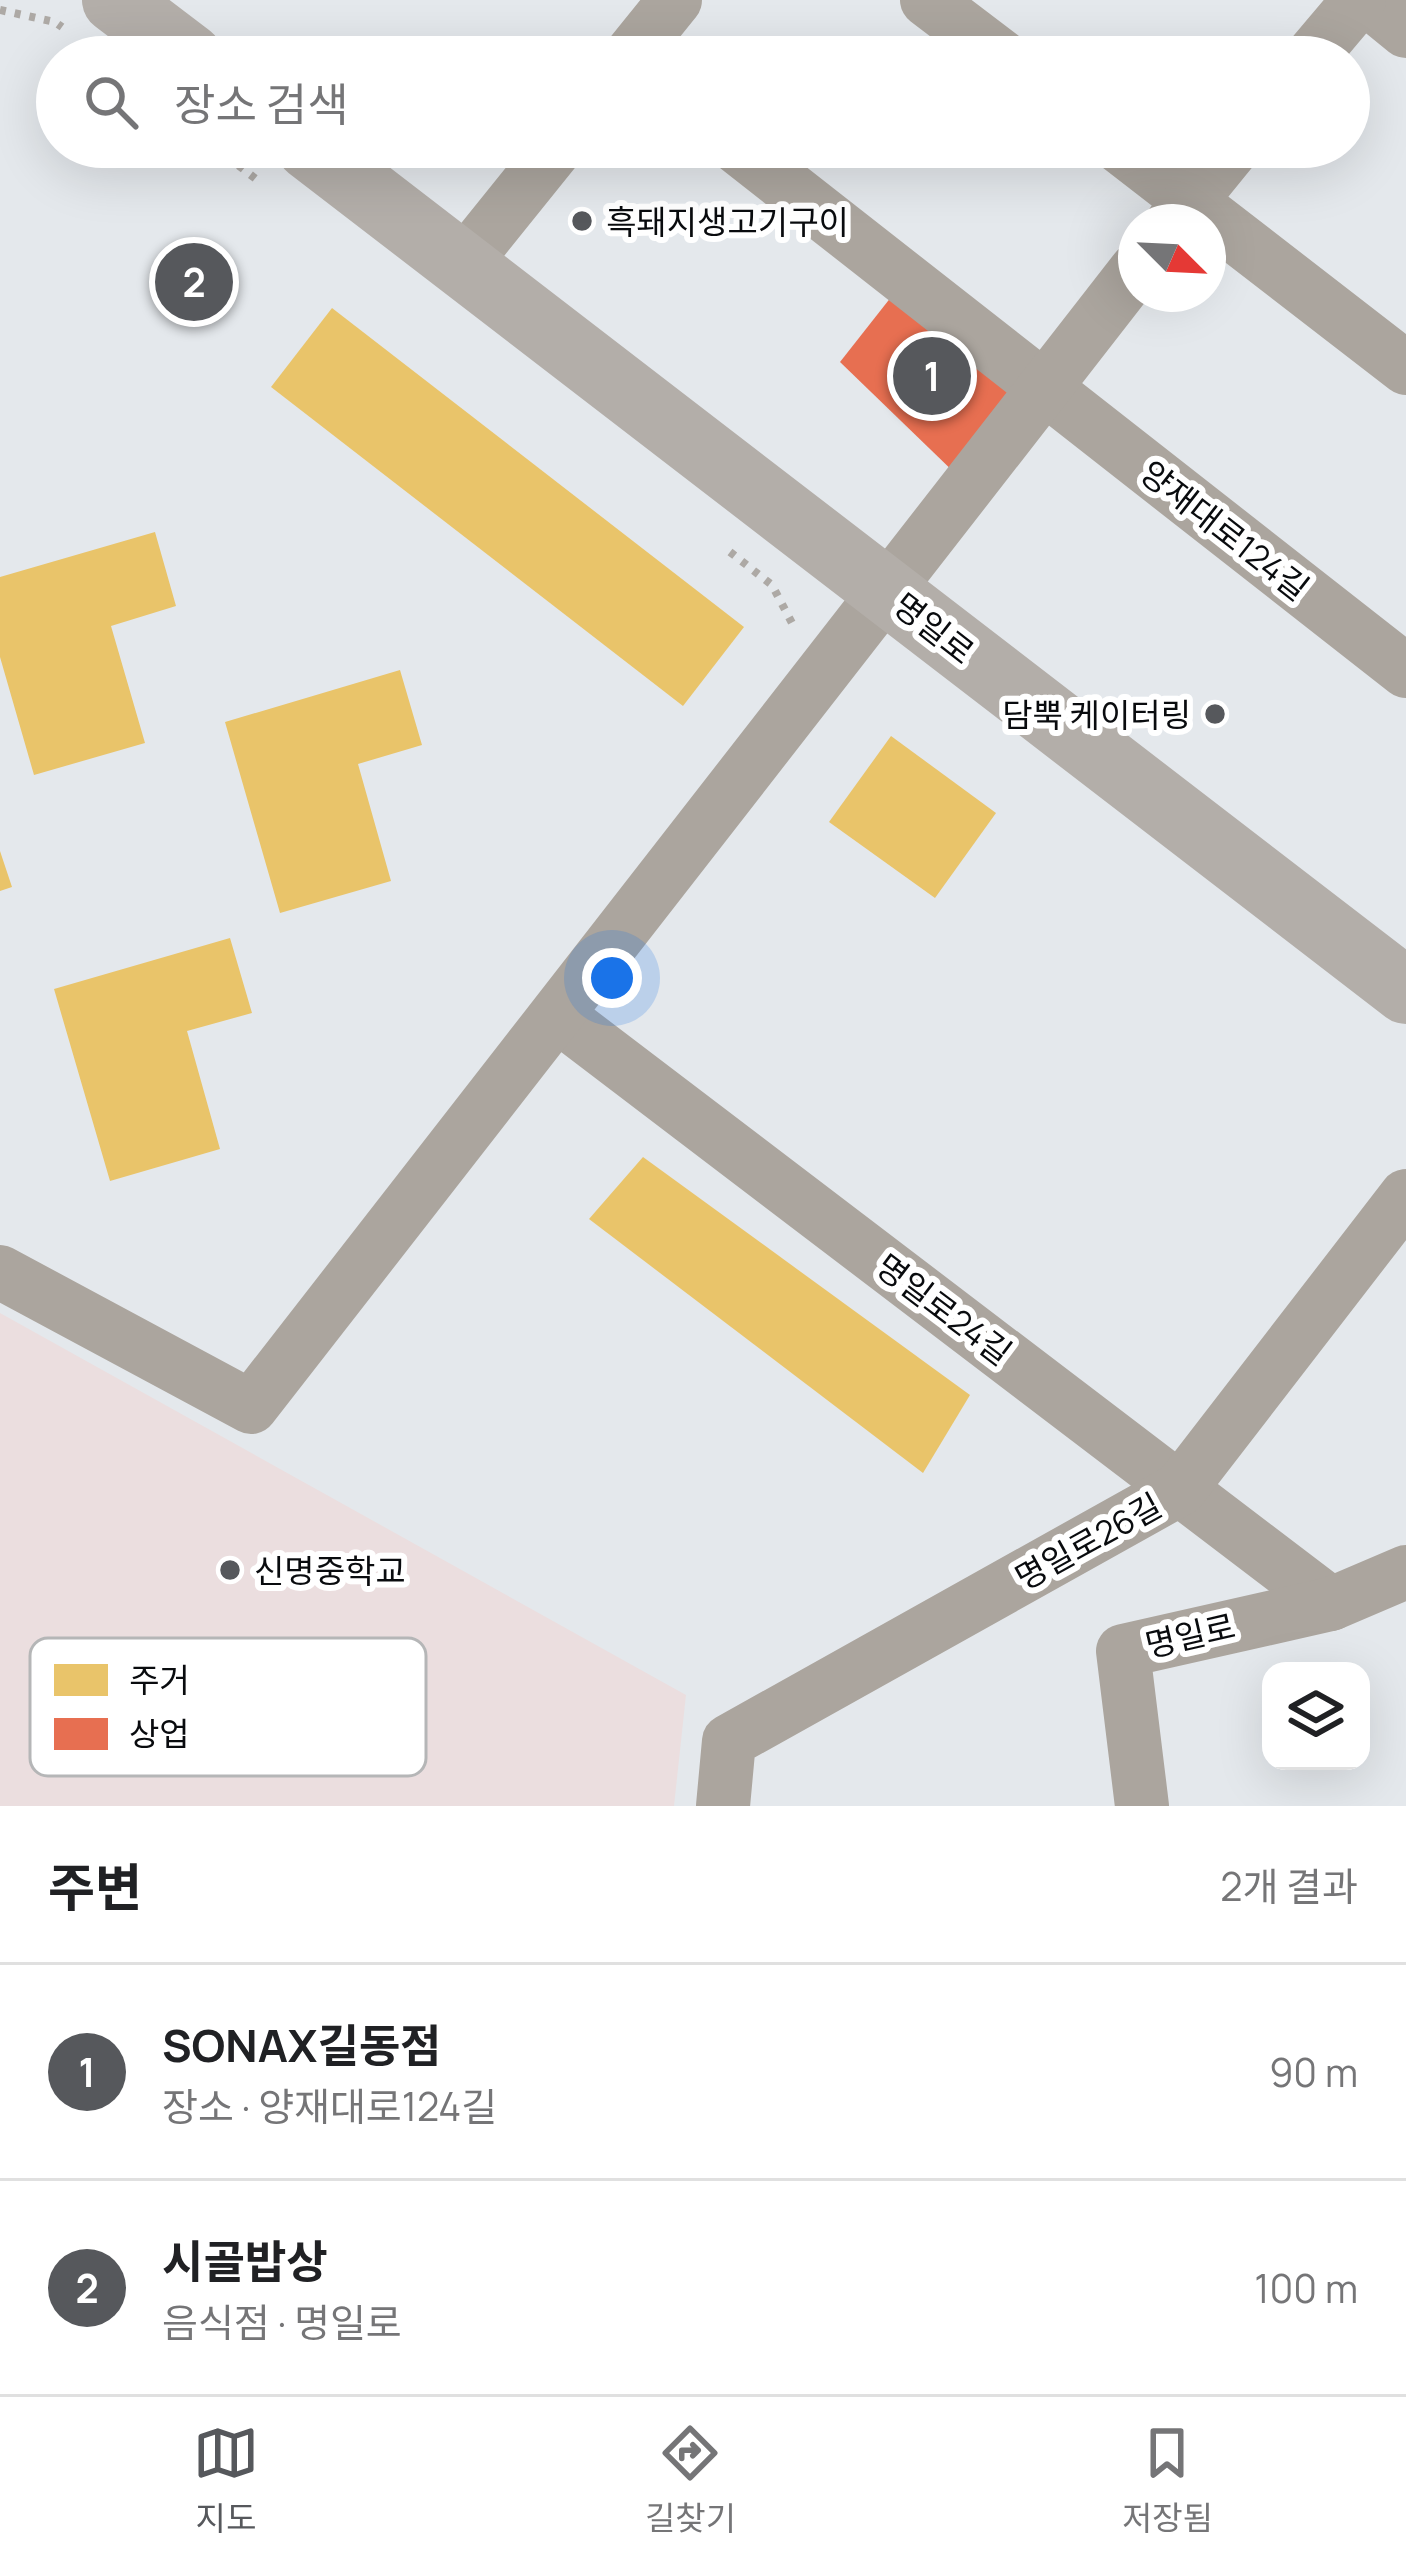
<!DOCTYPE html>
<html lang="ko">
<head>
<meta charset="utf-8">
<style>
	body { margin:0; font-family:Manrope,"Noto Sans KR",sans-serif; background:#f6f6f6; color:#202124 }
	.controls { position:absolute; right:36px; bottom:36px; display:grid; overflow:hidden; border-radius:24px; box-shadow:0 12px 48px #0002 }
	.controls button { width:108px; height:108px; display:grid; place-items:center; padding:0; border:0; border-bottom:3px solid #e0e0e0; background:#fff; color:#202124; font:60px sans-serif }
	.compass { position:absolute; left:1118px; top:204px; width:108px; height:108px; border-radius:50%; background:#fff; box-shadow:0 12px 48px #0002; rotate:114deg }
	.you { position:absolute; left:612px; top:978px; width:42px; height:42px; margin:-30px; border:9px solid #fff; border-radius:50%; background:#1a73e8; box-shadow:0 0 0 18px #1a73e833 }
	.badge { display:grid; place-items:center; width:78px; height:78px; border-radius:50%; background:#56585c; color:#fff; font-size:39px; font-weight:700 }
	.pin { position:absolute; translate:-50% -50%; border:6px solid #fff; box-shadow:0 3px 12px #0006 }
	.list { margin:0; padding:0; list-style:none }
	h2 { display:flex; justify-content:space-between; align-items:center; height:156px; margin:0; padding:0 48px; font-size:51px }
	h2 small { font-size:39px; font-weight:400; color:#757577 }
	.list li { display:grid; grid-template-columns:78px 1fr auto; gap:36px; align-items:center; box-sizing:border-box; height:216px; padding:0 48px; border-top:3px solid #e0e0e0 }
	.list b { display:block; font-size:45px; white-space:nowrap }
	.list p { margin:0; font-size:39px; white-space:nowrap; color:#757577 }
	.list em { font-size:39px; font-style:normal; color:#757577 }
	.icon { flex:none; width:66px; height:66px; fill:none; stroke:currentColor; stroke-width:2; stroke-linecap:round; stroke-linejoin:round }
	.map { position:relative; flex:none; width:1406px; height:1806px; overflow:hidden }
	.search { position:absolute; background:#fff; box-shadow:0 12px 48px #0002; left:36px; right:36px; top:36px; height:132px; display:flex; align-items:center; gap:30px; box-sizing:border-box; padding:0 42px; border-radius:66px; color:#757577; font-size:45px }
	.sheet { height:588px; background:#fff }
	nav { display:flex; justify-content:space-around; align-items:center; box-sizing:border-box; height:168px; border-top:3px solid #e0e0e0; background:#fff; font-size:33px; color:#757577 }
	nav a { display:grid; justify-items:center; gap:6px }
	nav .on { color:#56585c }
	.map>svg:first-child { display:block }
	.education { fill:#ebdedf }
	.homes { fill:#e9c46a }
	.shops { fill:#e76f51 }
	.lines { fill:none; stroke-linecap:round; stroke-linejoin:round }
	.path { stroke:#ada9a5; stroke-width:8; stroke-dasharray:6 9; stroke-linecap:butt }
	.street { stroke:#aba59e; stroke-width:54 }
	.secondary { stroke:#b3aea9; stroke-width:66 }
	.poi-dot { fill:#56585c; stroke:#fff; stroke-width:4.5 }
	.labels { text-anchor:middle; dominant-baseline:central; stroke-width:12; stroke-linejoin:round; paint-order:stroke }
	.poi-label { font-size:33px; fill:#090b0e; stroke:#fff; text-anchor:start }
	.street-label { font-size:33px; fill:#090b0e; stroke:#fff }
	.key { fill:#fff; stroke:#b5b6b7; stroke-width:3 }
	.key-label { font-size:33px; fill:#090b0e }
</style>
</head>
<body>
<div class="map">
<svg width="1406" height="1806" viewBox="0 0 1406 1806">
	<rect width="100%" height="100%" fill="#e4e8ec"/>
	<polygon class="education" points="0,1313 686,1695 674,1806 0,1806"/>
	<g class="homes">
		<polygon points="332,308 744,627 683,706 271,387"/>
		<polygon points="155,532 176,606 111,626 145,743 34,775 0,657 0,577"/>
		<polygon points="400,670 422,745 358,764 391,881 280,913 225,722"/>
		<polygon points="891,736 996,813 935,898 829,822"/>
		<polygon points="0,851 12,887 0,891"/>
		<polygon points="230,938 252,1013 187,1031 220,1149 110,1181 54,989"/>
		<polygon points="643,1157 970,1395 923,1473 589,1219"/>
	</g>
	<polygon class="shops" points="899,287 1027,390 961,479 840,362"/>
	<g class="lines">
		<g class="path">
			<polyline points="0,10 55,22 62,27"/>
			<polyline points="215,147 261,183"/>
			<polyline points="730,552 772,585 793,625"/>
		</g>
		<g class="street">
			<polyline points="927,0 1002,57"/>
			<polyline points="1368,0 1406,31"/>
			<polyline points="629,57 675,0"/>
			<polyline points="1311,57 1359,0"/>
			<polyline points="737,147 1406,671"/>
			<polyline points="1120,147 1406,368"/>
			<polyline points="1173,222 1234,147"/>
			<polyline points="463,264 557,147"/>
			<polyline points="557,1015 1331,1604"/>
			<polyline points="0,1272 251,1407 1136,270"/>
			<polyline points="723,1806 729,1741 1180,1489 1406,1196"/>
			<polyline points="1142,1806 1123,1651 1331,1604 1406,1572"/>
		</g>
		<g class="secondary">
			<polyline points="115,0 190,57"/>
			<polyline points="309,147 1406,991"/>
		</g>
	</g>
	<g class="poi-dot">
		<circle cx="582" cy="221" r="12"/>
		<circle cx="1215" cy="714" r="12"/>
		<circle cx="230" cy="1570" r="12"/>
	</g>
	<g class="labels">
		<g class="poi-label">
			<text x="606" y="221">흑돼지생고기구이</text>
			<text x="1191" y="714" text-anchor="end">담뿍 케이터링</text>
			<text x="254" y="1570">신명중학교</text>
		</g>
		<g class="street-label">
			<text transform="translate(1225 530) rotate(38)">양재대로124길</text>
			<text transform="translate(934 628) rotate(38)">명일로</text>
			<text transform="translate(944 1309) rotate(37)">명일로24길</text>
			<text transform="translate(1088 1541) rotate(-29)">명일로26길</text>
			<text transform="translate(1190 1635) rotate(-13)">명일로</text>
		</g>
	</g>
	<rect x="30" y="1638" width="396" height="138" rx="18" class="key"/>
	<rect x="54" y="1664" width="54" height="32" fill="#e9c46a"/>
	<rect x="54" y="1718" width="54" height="32" fill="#e76f51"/>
	<g class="key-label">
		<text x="129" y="1692">주거</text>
		<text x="129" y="1746">상업</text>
	</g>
</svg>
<div class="controls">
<button><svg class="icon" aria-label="layers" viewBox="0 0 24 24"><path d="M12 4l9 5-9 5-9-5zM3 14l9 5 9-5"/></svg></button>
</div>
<svg class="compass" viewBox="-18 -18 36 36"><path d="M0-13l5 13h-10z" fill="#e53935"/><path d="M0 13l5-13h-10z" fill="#757577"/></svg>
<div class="you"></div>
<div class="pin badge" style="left:932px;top:376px">1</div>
<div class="pin badge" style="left:194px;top:282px">2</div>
<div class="search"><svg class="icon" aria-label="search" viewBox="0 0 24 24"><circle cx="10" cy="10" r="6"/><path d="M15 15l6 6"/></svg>장소 검색</div>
</div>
<section class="sheet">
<h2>주변<small>2개 결과</small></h2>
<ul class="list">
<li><span class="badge">1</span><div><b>SONAX길동점</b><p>장소 · 양재대로124길</p></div><em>90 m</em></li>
<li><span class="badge">2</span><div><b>시골밥상</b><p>음식점 · 명일로</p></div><em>100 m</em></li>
</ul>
</section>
<nav>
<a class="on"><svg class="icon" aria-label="map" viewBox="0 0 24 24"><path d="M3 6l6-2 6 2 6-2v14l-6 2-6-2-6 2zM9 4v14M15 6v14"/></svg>지도</a>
<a><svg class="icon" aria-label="directions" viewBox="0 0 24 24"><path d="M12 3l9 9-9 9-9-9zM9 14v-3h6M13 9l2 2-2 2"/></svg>길찾기</a>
<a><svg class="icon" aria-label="saved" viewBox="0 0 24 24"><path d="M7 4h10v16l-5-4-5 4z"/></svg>저장됨</a>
</nav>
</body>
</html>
